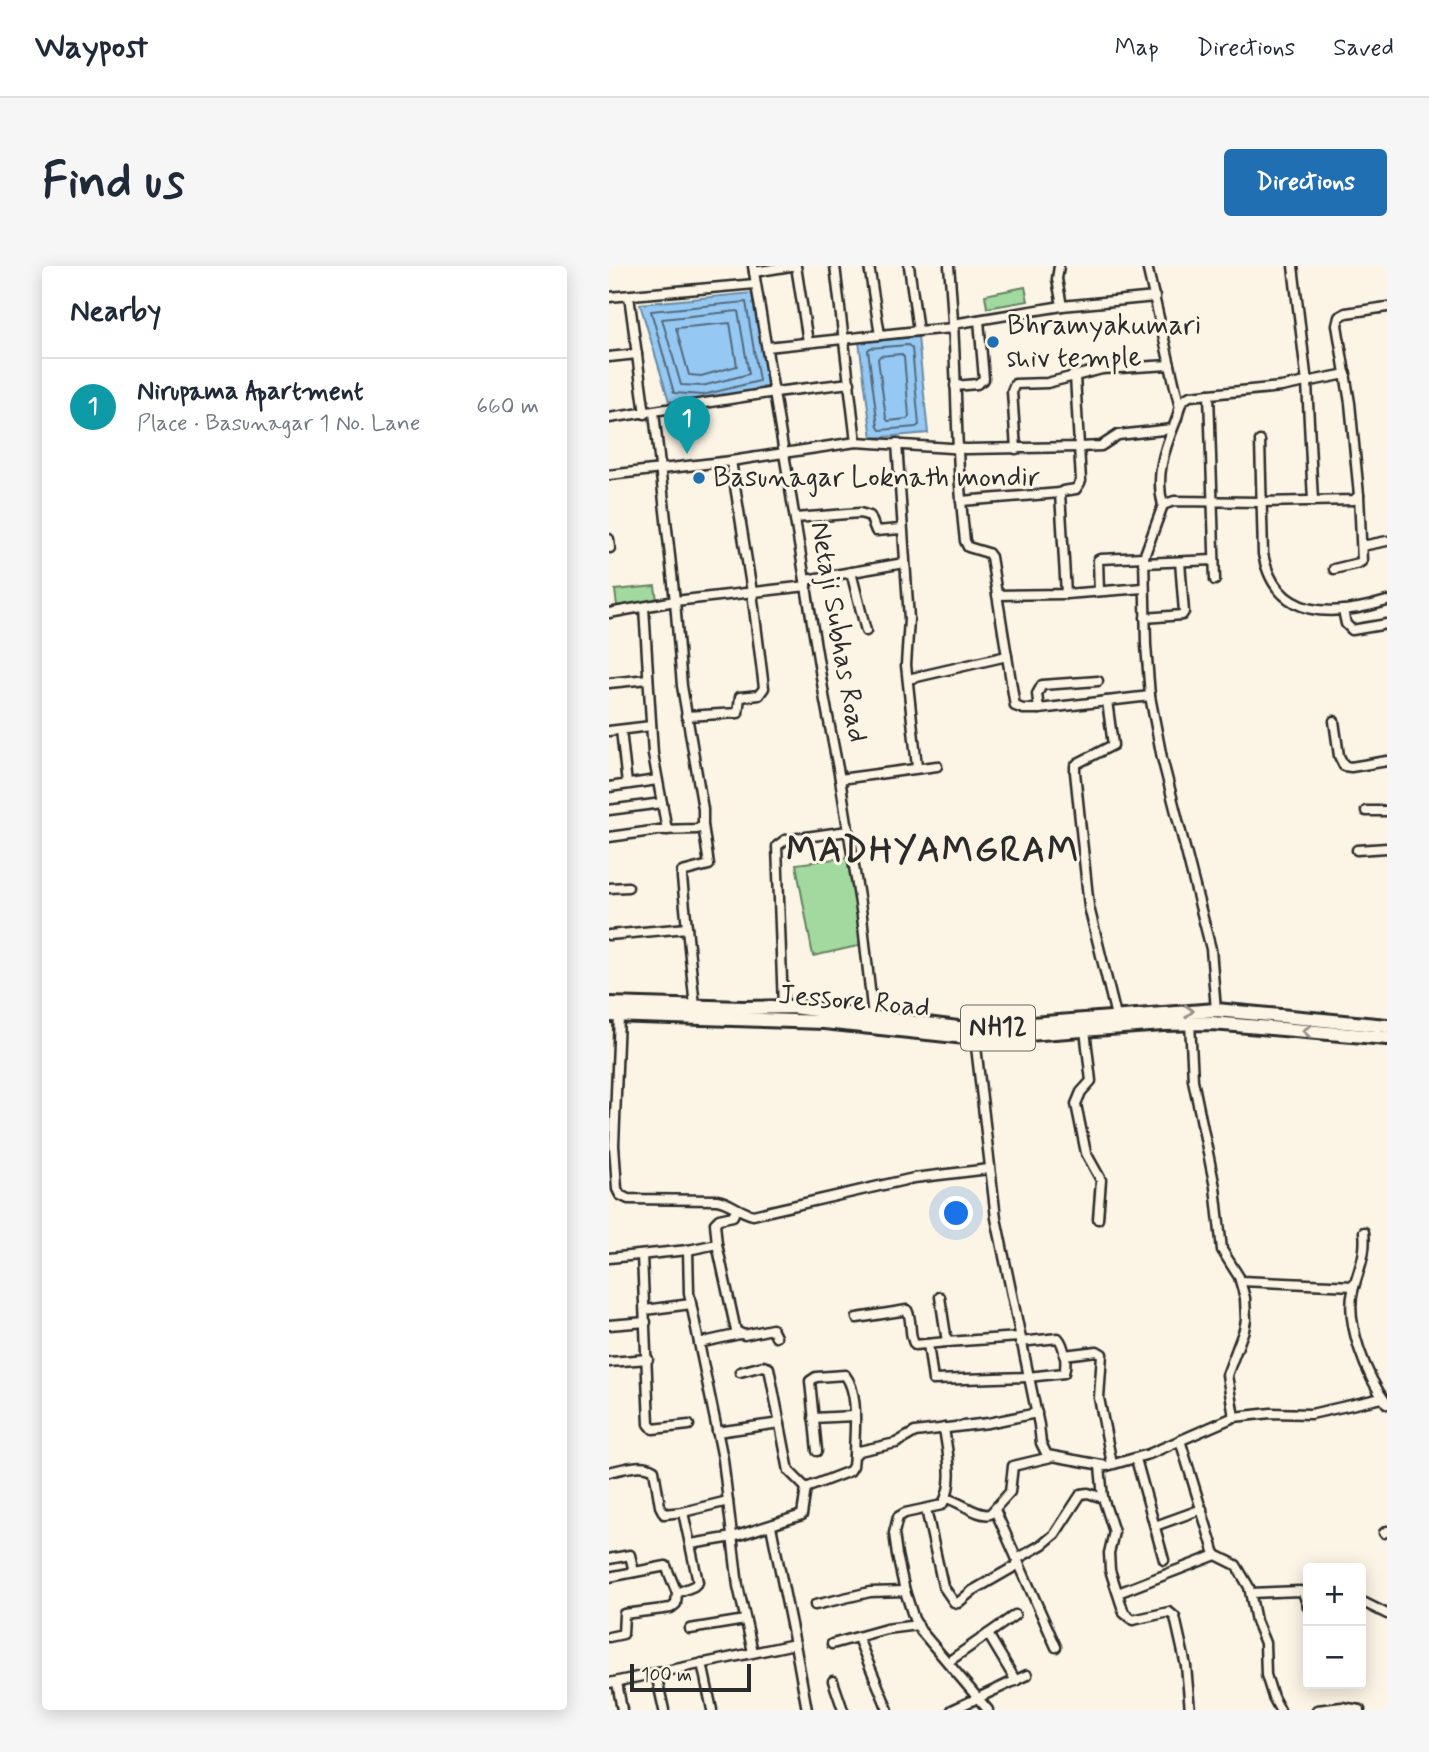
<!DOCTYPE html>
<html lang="en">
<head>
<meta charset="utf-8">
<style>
	body { margin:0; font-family:Mynerve,sans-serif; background:#f6f6f7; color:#1f2937 }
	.controls { position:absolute; right:21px; bottom:21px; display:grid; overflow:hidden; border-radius:7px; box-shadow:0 4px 18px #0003 }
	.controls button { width:63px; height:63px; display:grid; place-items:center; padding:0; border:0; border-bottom:2px solid #e0e1e3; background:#fff; color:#1f2937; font:35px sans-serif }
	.scale { position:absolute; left:21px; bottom:18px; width:121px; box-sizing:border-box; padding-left:7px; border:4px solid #2b2b2b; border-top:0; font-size:19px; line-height:24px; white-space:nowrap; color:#2b2b2b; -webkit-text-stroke:5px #fcf5e5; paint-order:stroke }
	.you { position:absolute; left:348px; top:948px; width:24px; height:24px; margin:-18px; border:5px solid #fff; border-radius:50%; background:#1a73e8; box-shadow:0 0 0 10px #1a73e833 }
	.badge { display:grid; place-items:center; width:46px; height:46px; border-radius:50%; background:#1f6fb2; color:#fff; font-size:23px; font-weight:700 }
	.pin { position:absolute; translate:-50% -58px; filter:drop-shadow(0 2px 4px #0008) }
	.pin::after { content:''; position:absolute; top:37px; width:24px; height:21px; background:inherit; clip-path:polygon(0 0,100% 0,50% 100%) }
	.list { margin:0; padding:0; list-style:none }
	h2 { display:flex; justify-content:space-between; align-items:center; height:91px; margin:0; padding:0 28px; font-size:30px }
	h2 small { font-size:23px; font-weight:400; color:#747a83 }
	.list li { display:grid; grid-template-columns:46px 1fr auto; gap:21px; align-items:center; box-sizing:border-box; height:98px; padding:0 28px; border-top:2px solid #e0e1e3 }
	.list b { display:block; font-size:26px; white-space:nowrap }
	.list p { margin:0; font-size:23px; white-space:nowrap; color:#747a83 }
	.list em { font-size:23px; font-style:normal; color:#747a83 }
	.map { position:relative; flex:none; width:778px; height:1444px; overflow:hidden; border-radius:7px }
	header { display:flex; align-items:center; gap:42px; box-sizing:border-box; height:98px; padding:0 35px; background:#fff; border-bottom:2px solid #e0e1e3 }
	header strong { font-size:33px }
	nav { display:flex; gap:38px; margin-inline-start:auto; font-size:24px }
	.intro { display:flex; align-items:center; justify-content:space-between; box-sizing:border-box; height:168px; padding:0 42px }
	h1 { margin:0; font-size:49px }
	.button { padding:18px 32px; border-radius:7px; background:#1f6fb2; color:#fff; font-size:24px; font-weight:700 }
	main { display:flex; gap:42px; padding:0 42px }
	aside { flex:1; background:#fff; border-radius:7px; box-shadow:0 4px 18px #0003 }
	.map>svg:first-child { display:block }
	.green { fill:#a1d99e; stroke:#668264; stroke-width:2 }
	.water { fill:#95c9f3; stroke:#6b8aa3; stroke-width:2 }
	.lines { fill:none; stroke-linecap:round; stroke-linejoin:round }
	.shore { stroke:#556a7b; stroke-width:2 }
	.minor-casing { stroke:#2b2b2b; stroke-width:13 }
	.highway-casing { stroke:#2b2b2b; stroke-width:18 }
	.minor { stroke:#fcf5e5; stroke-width:8 }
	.highway { stroke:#fcf5e5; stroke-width:12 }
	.oneway { stroke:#949088 }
	.poi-dot { fill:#1f6fb2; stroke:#fcf5e5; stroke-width:2.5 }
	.labels { text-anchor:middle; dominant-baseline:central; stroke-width:6; stroke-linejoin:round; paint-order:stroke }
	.shield { fill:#fcf5e5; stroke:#6a6863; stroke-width:2 }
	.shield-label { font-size:26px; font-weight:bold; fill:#2b2b2b }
	.poi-label { font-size:28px; fill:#2b2b2b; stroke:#fcf5e5; text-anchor:start }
	.street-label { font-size:28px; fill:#2b2b2b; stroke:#fcf5e5 }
	.district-label { font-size:35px; font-weight:bold; letter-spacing:2px; fill:#2b2b2b; stroke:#fcf5e5 }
</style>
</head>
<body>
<header>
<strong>Waypost</strong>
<nav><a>Map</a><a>Directions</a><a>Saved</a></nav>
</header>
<div class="intro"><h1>Find us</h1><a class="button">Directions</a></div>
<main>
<aside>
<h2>Nearby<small></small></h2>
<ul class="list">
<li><span class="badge" style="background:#0f9aa8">1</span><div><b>Nirupama Apartment</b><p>Place · Basunagar 1 No. Lane</p></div><em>660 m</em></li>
</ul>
</aside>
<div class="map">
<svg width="778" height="1444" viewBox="0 0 778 1444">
	<rect width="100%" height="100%" fill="#fcf5e5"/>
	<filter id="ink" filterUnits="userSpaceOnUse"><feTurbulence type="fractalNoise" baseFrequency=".0143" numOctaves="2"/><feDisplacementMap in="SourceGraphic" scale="14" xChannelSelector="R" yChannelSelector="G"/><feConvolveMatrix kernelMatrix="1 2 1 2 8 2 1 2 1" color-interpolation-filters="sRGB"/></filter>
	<g filter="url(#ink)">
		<g class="green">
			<polygon points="416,21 419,35 378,42 376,29"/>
			<polygon points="46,320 48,334 8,340 6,324"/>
			<polygon points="240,591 253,679 204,690 187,598"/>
		</g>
		<g class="water">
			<polygon points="143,27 160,120 94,136 60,135 31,38"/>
			<polygon points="309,71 319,167 263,172 250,76"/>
		</g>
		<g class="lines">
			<g class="shore">
				<polygon points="137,36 150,115 94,129 65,127 42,45"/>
				<polygon points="129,45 140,108 93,120 72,119 53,53"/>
				<polygon points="121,57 128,100 92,110 80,109 67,62"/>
				<polygon points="299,79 303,82 310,159 307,161 271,164 269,161 259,84 261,82"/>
				<polygon points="292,88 295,91 300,150 298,153 279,155 277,152 269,93 271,90"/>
			</g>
			<g class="minor-casing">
				<g id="minor">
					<polyline points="144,0 216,435 231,513 253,650 264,751"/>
					<polyline points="187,0 199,76"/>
					<polyline points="226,0 247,176"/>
					<polyline points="260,0 271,69"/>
					<polyline points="300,0 309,65 345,62"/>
					<path d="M340 0C349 92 345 183 356 275L359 281 379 287 382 291 406 440 414 443H430L541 430"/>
					<polyline points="450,0 448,13 453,40"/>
					<polyline points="538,0 570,138"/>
					<polyline points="684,0 698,117 704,235"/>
					<polyline points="145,6 182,0"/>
					<polyline points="20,30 36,148"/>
					<polyline points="0,31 146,18"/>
					<polyline points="344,58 453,40 546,31"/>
					<polyline points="158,81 309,65"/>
					<polyline points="0,91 28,88"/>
					<polyline points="346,120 368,118 375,113 370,54"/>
					<polyline points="600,128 606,314"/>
					<polyline points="0,152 166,126 241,117"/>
					<path d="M651 175 654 288C667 355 725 351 778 335"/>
					<polyline points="288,177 300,353 297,399 308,501"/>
					<polyline points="407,183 403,125 406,118 438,117 493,103 561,99"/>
					<polyline points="0,209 122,195 247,176 357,183 471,181 492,180 509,169 563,163"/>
					<polyline points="352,235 451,227"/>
					<path d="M554 239C546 211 555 184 566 157 572 145 567 137 581 130L672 121 737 108"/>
					<polyline points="186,252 251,247 261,250 267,265 292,263"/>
					<polyline points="0,273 1,282"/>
					<polyline points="753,280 778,275"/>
					<polyline points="534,297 605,294"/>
					<polyline points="725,303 750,297 753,295 750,229"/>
					<polyline points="242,306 257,365"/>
					<polyline points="197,314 295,297"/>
					<polyline points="490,325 489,294 491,293 535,291"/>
					<polyline points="457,328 451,227 454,225 467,223 472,215 466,110"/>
					<polyline points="388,329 457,328 534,322"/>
					<polyline points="35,341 44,488 58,564"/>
					<polyline points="734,344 737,358 743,364 778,358"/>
					<polyline points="0,347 66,335 198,320"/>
					<polyline points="536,352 573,349 575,346 571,296"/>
					<polyline points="299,413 398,390"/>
					<polyline points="0,417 39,413"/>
					<polyline points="498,435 504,479 469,497 466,500 466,506 480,641 507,750"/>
					<polyline points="430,443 428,428 433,419 489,415"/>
					<polyline points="77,450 129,447 131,431 150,429 155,422 143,326 122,195"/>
					<polyline points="725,455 730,490 735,500 742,501 778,495"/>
					<polyline points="12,464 18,518"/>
					<polyline points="0,465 42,460"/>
					<polyline points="231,513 328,500"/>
					<polyline points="0,521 48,514"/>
					<polyline points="0,544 53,537"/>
					<polyline points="757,545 778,545"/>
					<polyline points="0,571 50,564 88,563 94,559 94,543 73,420 66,335 45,146"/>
					<polyline points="748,584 778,582"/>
					<polyline points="0,622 19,621"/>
					<polyline points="0,669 78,662"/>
					<polyline points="86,741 73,612 73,606 100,599 94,559"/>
					<polyline points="174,741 168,580 176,574 239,565"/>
					<polyline points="607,744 602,683 553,492 541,430 537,379 535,291 554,239 565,235 653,236 745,234 750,229 741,137 728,59 730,51 737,47 778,41"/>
					<path d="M10 750 5 879 8 923 11 929 19 933 108 934C121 936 130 946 144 949L305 912 380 903"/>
					<polyline points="581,757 584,814 606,921 613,984 630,1011 636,1032 637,1054 635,1064 618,1109 625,1151"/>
					<polyline points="476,764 482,815 472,826 467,838 477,887 492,914 489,953"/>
					<polyline points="366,772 387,952 430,1159 432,1177 438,1189 498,1200 540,1188 625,1151 662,1147 702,1148 773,1132"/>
					<polyline points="127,943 124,950 110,953 106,957 108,978 127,1065 135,1069 163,1063 167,1071"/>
					<path d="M755 966C758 989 749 1004 744 1025 736 1058 758 1111 778 1138"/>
					<polyline points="79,984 80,1027 90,1077 131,1068"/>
					<polyline points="33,989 40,1158 44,1163 80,1159"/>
					<polyline points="0,992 79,984 108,978"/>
					<polyline points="632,1015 745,1020"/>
					<polyline points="331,1031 338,1076 410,1071"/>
					<polyline points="36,1044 82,1038"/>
					<path d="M248 1052 298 1044C304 1055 299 1069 306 1079L338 1076"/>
					<polyline points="0,1059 37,1056"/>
					<polyline points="90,1077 114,1193 129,1320 144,1386"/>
					<path d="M319 1078 324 1114 419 1111 455 1107C458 1098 456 1080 449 1072L411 1076"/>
					<polyline points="455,1089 488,1085 493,1088 490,1132 503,1198"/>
					<polyline points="0,1096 39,1093"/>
					<polyline points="131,1106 154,1100 160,1102 180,1205 197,1222"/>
					<polyline points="204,1152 245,1150"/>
					<path d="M335 1162C338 1185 347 1218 333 1239L296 1247 289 1251 285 1267 288 1289 296 1325 305 1353 312 1365 379 1444"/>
					<polyline points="108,1166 171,1157"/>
					<polyline points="571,1174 605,1285 607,1289 627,1299 640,1321 647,1355 656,1377 657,1409 664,1431 671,1444"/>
					<path d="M208 1185 201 1115 207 1111 236 1109C251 1128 245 1167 245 1190"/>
					<polyline points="527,1193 555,1294"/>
					<polyline points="491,1200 494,1232 505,1266 500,1287 501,1304 515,1347 524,1354 560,1346 566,1351 577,1400 581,1444"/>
					<path d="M0 1206C14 1203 33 1196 45 1204L51 1240 55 1248 74 1246 89 1316 85 1320 68 1327 67 1338 62 1342 15 1348 14 1368 0 1371"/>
					<path d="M337 1232C352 1236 369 1251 381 1248L401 1226 404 1200 442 1191"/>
					<polyline points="317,1243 334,1320 345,1336 349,1337 363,1325 410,1298"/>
					<polyline points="386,1244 447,1381"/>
					<polyline points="74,1246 119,1235"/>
					<polyline points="546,1260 593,1243"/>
					<polyline points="775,1267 778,1265"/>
					<polyline points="82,1278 124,1271 193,1249 197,1222 241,1205 244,1200 245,1190 250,1185 287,1177 306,1166 379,1157 428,1147"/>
					<polyline points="0,1293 21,1289 25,1306"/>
					<polyline points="408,1293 434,1278 446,1268 472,1228 479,1227 494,1232"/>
					<polyline points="0,1311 57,1300 68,1327"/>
					<polyline points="509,1327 607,1289"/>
					<polyline points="642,1327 691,1325 694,1326 699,1341"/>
					<polyline points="752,1335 778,1348"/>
					<polyline points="206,1339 261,1326 296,1325"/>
					<polyline points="81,1363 136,1354"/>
					<polyline points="379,1368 407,1415"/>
					<polyline points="249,1372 279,1444"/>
					<polyline points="186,1378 198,1444"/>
					<polyline points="223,1378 277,1363 309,1359"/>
					<polyline points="339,1396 406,1349"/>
					<polyline points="93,1397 103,1444"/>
					<polyline points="47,1408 55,1444"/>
					<polyline points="224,1415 234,1444"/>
					<polyline points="8,1416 13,1444"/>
					<polyline points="0,1417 186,1378 162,1260"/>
					<polyline points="343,1444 418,1409"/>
					<polyline points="708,1444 733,1441 751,1444"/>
				</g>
			</g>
			<g class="highway-casing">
				<g id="highway">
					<polyline points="0,738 134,742 183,741 357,763 607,744 778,760"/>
					<polyline points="0,749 215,756 366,772 554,758 603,757 778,772"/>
				</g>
			</g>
			<use href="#minor" class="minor"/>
			<use href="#highway" class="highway"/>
		</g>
		<defs><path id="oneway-chevron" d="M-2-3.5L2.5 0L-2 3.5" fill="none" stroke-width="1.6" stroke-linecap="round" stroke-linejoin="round" transform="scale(1.75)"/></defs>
		<g class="oneway">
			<use href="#oneway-chevron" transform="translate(580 745) rotate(-2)"/>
			<use href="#oneway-chevron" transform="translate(698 765) rotate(-175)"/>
		</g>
	</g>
	<g class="poi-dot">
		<circle cx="384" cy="76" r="7"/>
		<circle cx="90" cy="212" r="7"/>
	</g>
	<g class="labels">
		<rect class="shield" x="352" y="739.5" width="74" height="45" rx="5"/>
		<g class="shield-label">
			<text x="389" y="762">NH12</text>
		</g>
		<g class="poi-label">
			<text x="398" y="60">Bhramyakumari<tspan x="398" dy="32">shiv temple</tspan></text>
			<text x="104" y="212">Basunagar Loknath mondir</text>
		</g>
		<g class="street-label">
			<text transform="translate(229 366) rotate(80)">Netaji Subhas Road</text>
			<text transform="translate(245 736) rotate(5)">Jessore Road</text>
		</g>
		<g class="district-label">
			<text x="324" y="585">MADHYAMGRAM</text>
		</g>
	</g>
</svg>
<div class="controls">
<button>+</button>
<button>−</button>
</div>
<div class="scale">100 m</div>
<div class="you"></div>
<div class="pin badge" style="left:78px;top:188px;background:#0f9aa8">1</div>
</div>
</main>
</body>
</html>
